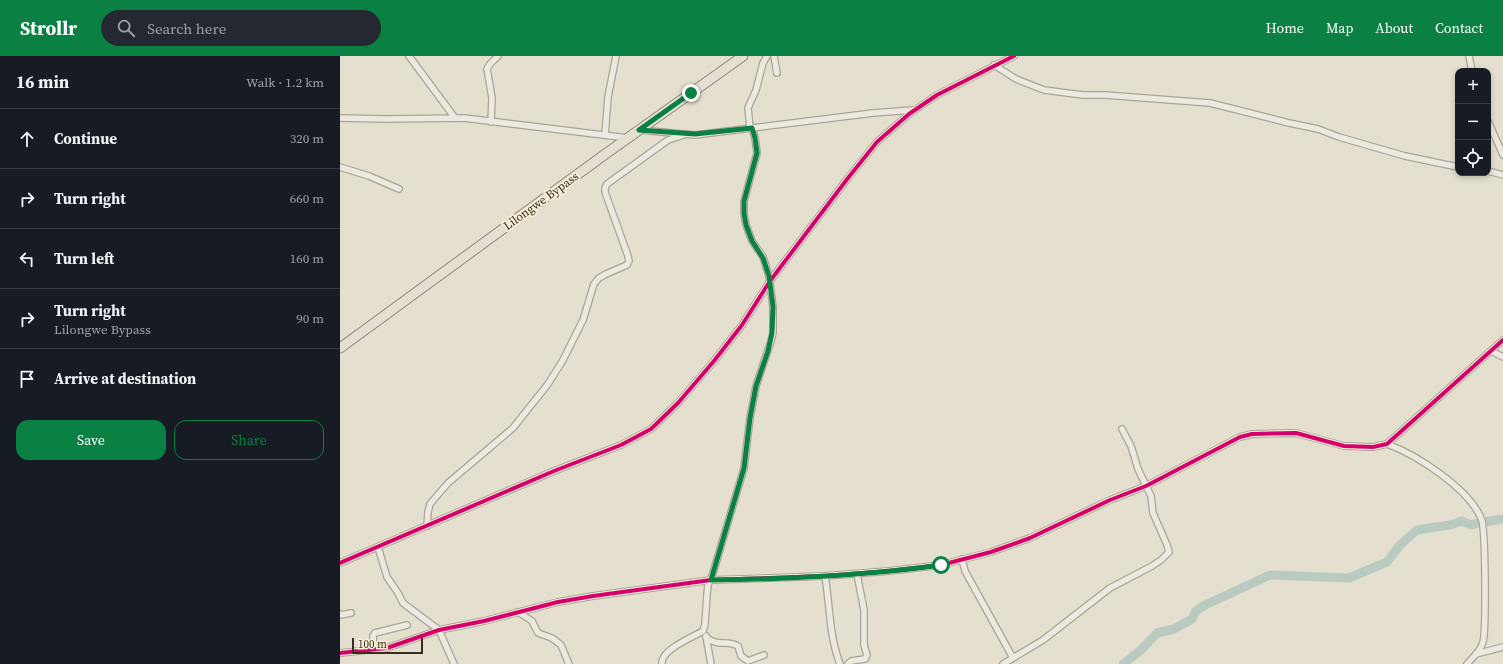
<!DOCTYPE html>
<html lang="en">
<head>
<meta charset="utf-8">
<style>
	body { margin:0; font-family:"Source Serif 4",serif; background:#242831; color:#f1f3f6 }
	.controls { position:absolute; right:12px; top:12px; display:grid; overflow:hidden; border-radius:8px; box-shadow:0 2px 6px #0003 }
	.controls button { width:36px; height:36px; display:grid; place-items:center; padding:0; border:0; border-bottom:1px solid #363941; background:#171b24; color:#f1f3f6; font:20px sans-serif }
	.scale { position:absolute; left:12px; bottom:10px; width:71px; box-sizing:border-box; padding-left:4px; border:2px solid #382d1f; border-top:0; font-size:11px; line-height:14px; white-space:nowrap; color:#382d1f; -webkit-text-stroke:3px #f5edd5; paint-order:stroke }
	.stop { position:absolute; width:12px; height:12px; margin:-9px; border:3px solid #0b8043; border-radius:50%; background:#fff }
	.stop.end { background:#0b8043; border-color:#fff; box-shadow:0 1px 4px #0008 }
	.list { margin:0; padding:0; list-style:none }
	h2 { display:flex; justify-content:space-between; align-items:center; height:52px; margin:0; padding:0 16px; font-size:17px }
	h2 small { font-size:13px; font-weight:400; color:#9ea1a6 }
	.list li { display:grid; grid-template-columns:26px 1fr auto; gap:12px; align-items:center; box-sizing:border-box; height:60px; padding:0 16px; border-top:1px solid #363941 }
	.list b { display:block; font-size:15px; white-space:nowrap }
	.list p { margin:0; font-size:13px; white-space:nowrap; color:#9ea1a6 }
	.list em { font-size:13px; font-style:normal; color:#9ea1a6 }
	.actions { display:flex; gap:8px; padding:12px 16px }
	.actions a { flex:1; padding:9px 0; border:1px solid #0b8043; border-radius:12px; text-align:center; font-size:14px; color:#0b8043 }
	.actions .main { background:#0b8043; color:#fff }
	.icon { flex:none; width:22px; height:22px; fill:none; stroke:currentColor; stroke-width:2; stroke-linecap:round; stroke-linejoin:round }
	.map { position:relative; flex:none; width:1163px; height:608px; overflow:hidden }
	header { display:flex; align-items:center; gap:24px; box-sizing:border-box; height:56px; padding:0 20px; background:#0b8043; color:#fff }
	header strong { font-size:19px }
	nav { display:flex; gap:22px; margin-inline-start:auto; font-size:14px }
	.search { width:280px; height:36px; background:#242831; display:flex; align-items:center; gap:10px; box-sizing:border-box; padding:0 14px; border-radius:22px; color:#9ea1a6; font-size:15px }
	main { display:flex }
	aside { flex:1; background:#171b24 }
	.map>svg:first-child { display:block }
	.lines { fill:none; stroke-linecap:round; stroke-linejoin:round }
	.river { stroke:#b9cac0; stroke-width:9 }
	.minor-casing { stroke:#aaa497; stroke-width:8 }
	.primary-casing { stroke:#8f897e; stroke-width:11 }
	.minor { stroke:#ece9e0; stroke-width:5.5 }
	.primary { stroke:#e4dfd2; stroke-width:9 }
	.cycleway-casing { stroke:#f5edd5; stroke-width:6 }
	.cycleway { stroke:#d6006c; stroke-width:4 }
	.route { stroke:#0b8043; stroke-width:5 }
	.labels { text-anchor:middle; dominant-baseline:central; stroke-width:4; stroke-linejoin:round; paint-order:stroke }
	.street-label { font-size:12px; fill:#382d1f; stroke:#f5edd5 }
</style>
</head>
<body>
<header>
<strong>Strollr</strong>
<div class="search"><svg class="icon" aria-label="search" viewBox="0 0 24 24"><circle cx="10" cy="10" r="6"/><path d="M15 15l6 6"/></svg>Search here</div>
<nav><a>Home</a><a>Map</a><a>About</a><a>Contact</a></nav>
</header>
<main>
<aside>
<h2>16 min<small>Walk · 1.2 km</small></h2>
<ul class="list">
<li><svg class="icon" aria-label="ahead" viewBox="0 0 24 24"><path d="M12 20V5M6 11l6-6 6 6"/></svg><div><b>Continue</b></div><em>320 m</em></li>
<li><svg class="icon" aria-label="right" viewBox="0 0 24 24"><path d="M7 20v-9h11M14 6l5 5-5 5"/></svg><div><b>Turn right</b></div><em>660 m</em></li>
<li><svg class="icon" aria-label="left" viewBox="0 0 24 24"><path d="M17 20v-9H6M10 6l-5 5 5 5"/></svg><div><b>Turn left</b></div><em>160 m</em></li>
<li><svg class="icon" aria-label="right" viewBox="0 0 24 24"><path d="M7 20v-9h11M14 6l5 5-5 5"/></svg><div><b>Turn right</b><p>Lilongwe Bypass</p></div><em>90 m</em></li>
<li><svg class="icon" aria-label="arrive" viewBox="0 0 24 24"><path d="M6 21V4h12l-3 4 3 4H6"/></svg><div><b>Arrive at destination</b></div></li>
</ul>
<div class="actions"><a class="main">Save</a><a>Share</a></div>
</aside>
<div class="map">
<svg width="1163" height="608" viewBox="0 0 1163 608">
	<rect width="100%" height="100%" fill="#e4dfcf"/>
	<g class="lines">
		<g class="river">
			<polyline points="1144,466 1163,463"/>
			<polyline points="783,608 801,594 817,577 834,573 852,563 856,555 865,549 930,519 1009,522 1047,506 1060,489 1077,474 1110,469 1122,465 1131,469 1141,466"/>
		</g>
		<g class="minor-casing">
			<g id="minor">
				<polyline points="69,0 115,62"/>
				<polyline points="434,0 437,17"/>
				<polyline points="1129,0 1132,15"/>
				<polyline points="654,9 676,23 704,34 743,39 765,39 870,47 949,67 978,73 999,81 1065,100 1118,111"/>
				<polyline points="0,62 45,63 124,62 288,82"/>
				<polyline points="1148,65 1163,99"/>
				<polyline points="151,66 152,42 147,13 150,8 158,0"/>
				<polyline points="410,72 408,52 416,34 423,7 427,0"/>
				<polyline points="300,74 355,79 533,57 573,54"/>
				<polyline points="265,79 268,41 276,0"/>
				<polyline points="0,111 29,120 59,133"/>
				<polyline points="1148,115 1163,119"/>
				<polyline points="1151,295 1163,301"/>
				<path d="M1047 388C1077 399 1128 432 1141 462 1146 470 1146 575 1143 586 1141 595 1133 601 1127 608"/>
				<polyline points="87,470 88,456 90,448 108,427 173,372 208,328 223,304 243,264 254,228 259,222 266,218 287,209 289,205 288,200 265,136 265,132 267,128 328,84 347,78"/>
				<polyline points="38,491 47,521 58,537 63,547 99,574 114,608"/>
				<polyline points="622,503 625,515 673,602"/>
				<polyline points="0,507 214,415 281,389 311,373 338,347 374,305 402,269 430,225 508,122 537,86 569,58 597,39 674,0"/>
				<path d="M485 520C490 549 489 580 500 608"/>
				<polyline points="178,556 192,565 198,577 212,582 221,589 229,608"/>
				<polyline points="0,558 1,559 11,557"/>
				<polyline points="366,580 371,608"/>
				<path d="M366 581C377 591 387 584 398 590L401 600 408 605 424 599"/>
				<polyline points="34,594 33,580 35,577 67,569"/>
				<polyline points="0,597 47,592 99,574 144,565 218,546 253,540 371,524 485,520 549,515 601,509 651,496 690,482 770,444 806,430 900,381 912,378 956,377 1004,390 1033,391 1047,388 1163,284"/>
				<polyline points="1136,598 1163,591"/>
				<path d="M322 608C320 594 353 581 363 575L365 568 367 538 368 529 373 517 404 412 410 362 416 330 431 285 433 277V251L429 220 423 201 412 185 406 169 404 158V145L417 97 415 82 412 72"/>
				<polyline points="508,608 511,605 525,603 527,599 524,589 524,554 517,518"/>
				<polyline points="663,608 703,584 770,532 812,510 821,504 829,496 827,489 813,457 811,440 798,413 791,390 782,373"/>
			</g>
		</g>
		<g class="primary-casing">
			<polyline id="primary" points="0,292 264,99 403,0"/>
		</g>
		<use href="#minor" class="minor"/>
		<use href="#primary" class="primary"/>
		<g class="cycleway-casing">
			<g id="cycleway">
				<polyline points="0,507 214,415 281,389 311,373 338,347 374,305 402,269 430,225 508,122 537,86 569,58 597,39 674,0"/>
				<polyline points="0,597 47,592 99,574 144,565 218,546 253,540 371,524 485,520 549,515 601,509 651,496 690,482 770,444 806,430 900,381 912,378 956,377 1004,390 1033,391 1047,388 1163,284"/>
			</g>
		</g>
		<use href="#cycleway" class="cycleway"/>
	</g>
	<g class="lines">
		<path class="route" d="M351 37 299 74 355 78 412 72 415 82 417 97 404 145V158L406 169 412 185 423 202 429 220 433 251 432 277 428 295 416 330 410 362 404 412 371 524C448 523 525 520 601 509"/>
	</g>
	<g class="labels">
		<g class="street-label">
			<text transform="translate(201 145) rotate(-36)">Lilongwe Bypass</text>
		</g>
	</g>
</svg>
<div class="controls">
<button>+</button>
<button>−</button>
<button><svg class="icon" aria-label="locate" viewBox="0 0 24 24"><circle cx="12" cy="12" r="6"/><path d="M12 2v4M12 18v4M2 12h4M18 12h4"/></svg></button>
</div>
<div class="scale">100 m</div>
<div class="stop" style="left:601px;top:509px"></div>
<div class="stop end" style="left:351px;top:37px"></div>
</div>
</main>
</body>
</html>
